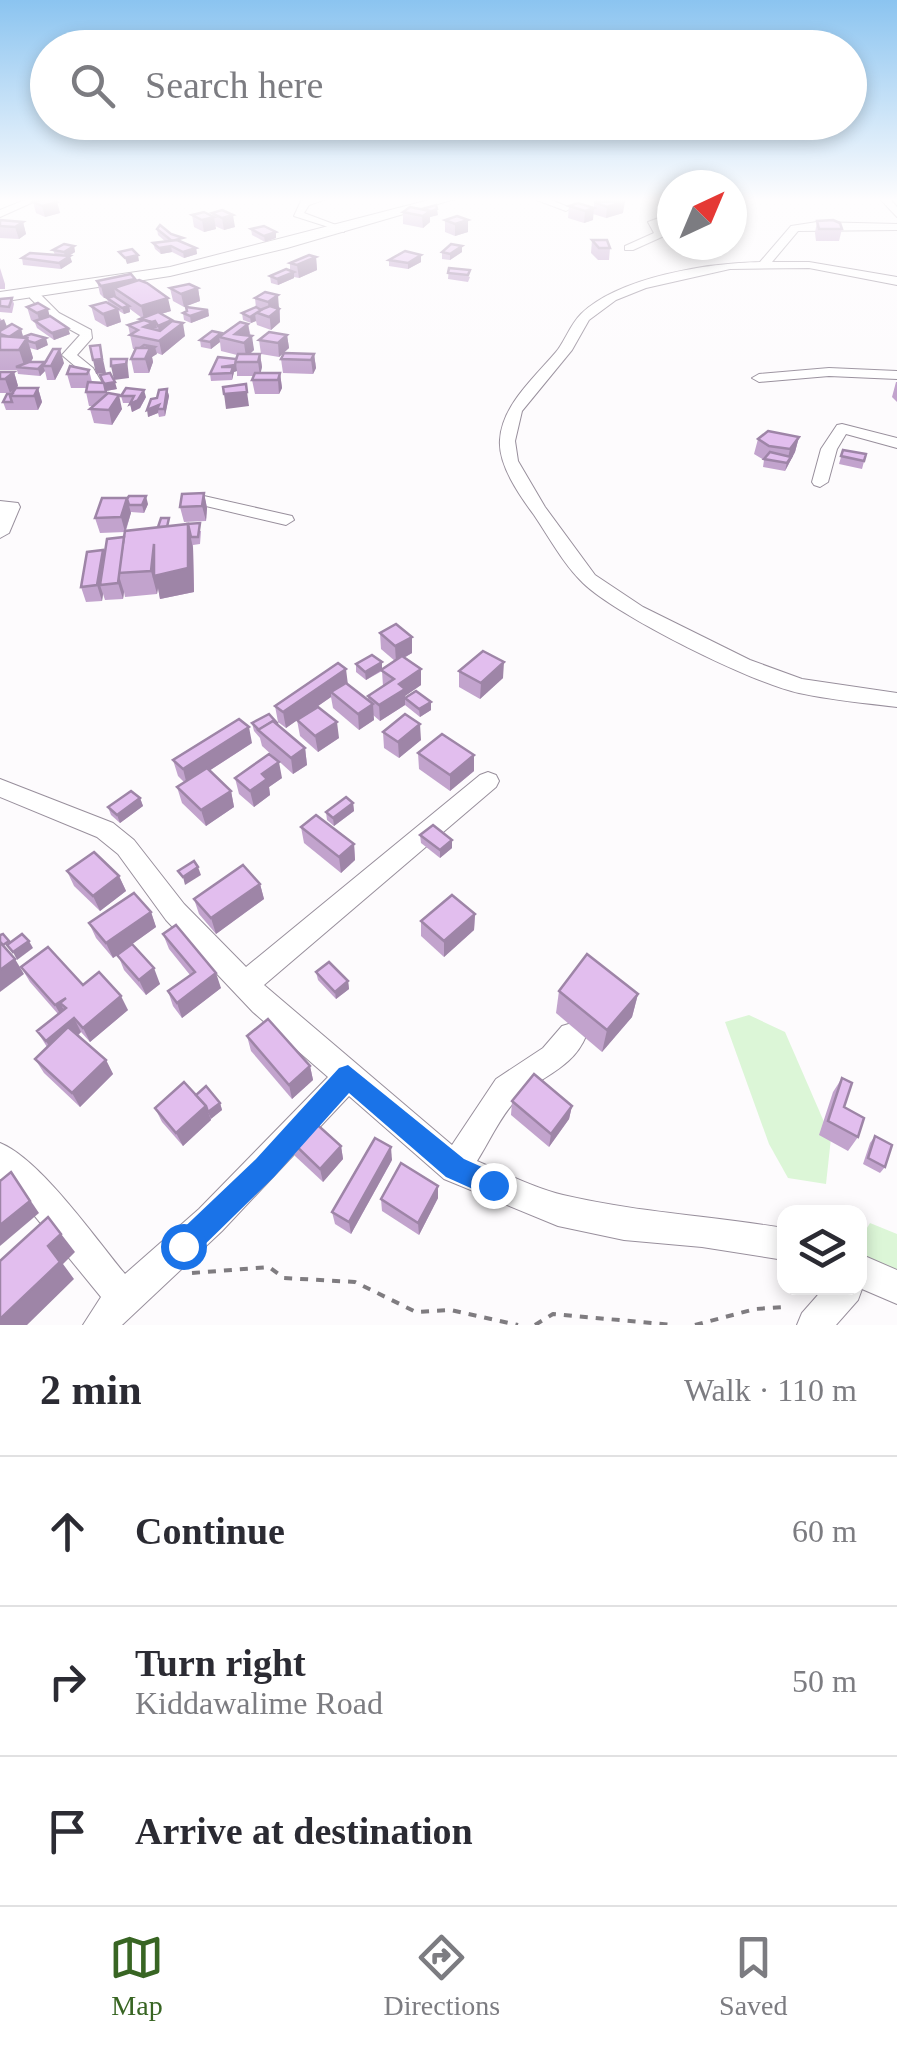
<!DOCTYPE html>
<html lang="en">
<head>
<meta charset="utf-8">
<style>
	body { margin:0; font-family:"Times New Roman",serif; background:#f2f2f3; color:#2b2b33 }
	.controls { position:absolute; right:30px; bottom:30px; display:grid; overflow:hidden; border-radius:20px; box-shadow:0 5px 15px #0003 }
	.controls button { width:90px; height:90px; display:grid; place-items:center; padding:0; border:0; border-bottom:2px solid #e1e1e2; background:#fff; color:#2b2b33; font:50px sans-serif }
	.compass { position:absolute; left:657px; top:170px; width:90px; height:90px; border-radius:50%; background:#fff; box-shadow:0 5px 15px #0003; rotate:44deg }
	.stop { position:absolute; width:30px; height:30px; margin:-22px; border:8px solid #1a73e8; border-radius:50%; background:#fff }
	.stop.end { background:#1a73e8; border-color:#fff; box-shadow:0 2px 10px #0008 }
	.list { margin:0; padding:0; list-style:none }
	h2 { display:flex; justify-content:space-between; align-items:center; height:130px; margin:0; padding:0 40px; font-size:42px }
	h2 small { font-size:32px; font-weight:400; color:#7c7c81 }
	.list li { display:grid; grid-template-columns:65px 1fr auto; gap:30px; align-items:center; box-sizing:border-box; height:150px; padding:0 40px; border-top:2px solid #e1e1e2 }
	.list b { display:block; font-size:38px; white-space:nowrap }
	.list p { margin:0; font-size:32px; white-space:nowrap; color:#7c7c81 }
	.list em { font-size:32px; font-style:normal; color:#7c7c81 }
	.icon { flex:none; width:55px; height:55px; fill:none; stroke:currentColor; stroke-width:2; stroke-linecap:round; stroke-linejoin:round }
	.map { position:relative; flex:none; width:897px; height:1325px; overflow:hidden }
	.search { position:absolute; background:#fff; box-shadow:0 5px 15px #0003; left:30px; right:30px; top:30px; height:110px; display:flex; align-items:center; gap:25px; box-sizing:border-box; padding:0 35px; border-radius:55px; color:#7c7c81; font-size:38px }
	.sheet { height:580px; background:#fff }
	nav { display:flex; justify-content:space-around; align-items:center; box-sizing:border-box; height:140px; border-top:2px solid #e1e1e2; background:#fff; font-size:28px; color:#7c7c81 }
	nav a { display:grid; justify-items:center; gap:5px }
	nav .on { color:#386523 }
	.map>svg:first-child { display:block }
	.green { fill:#dcf6d7 }
	.lines { fill:none; stroke-linecap:round; stroke-linejoin:round }
	.minor-casing { stroke:#988f9c; stroke-width:2 }
	.secondary-casing { stroke:#988f9c; stroke-width:2 }
	.path { stroke:#7f7c80; stroke-width:4; stroke-dasharray:8 8; stroke-linecap:butt }
	.minor { fill:#fff; fill-rule:evenodd }
	.secondary { fill:#fff; fill-rule:evenodd }
	.wall { fill:#c2a3cd }
	.shaded-wall { fill:#9e85a7 }
	.building { fill:#e2beee; stroke:#9e85a7; stroke-width:2.5 }
	.route { fill:#1a73e8 }
</style>
</head>
<body>
<div class="map">
<svg width="897" height="1325" viewBox="0 0 897 1325">
	<rect width="100%" height="100%" fill="#fdfbfd"/>
	<g class="green">
		<polygon points="749,1015 785,1032 831,1138 826,1184 788,1178 769,1144 725,1022"/>
		<path d="M870 1223 897 1234V1275C869 1261 849 1255 870 1223Z"/>
	</g>
	<g class="lines">
		<g class="minor-casing">
			<g id="minor">
				<polygon points="27,199 40,199 0,217 0,210"/>
				<polygon points="310,199 326,199 309,205 304,213 344,228 344,232 294,216 301,201"/>
				<polygon points="534,199 548,199 571,208 566,211"/>
				<polygon points="880,199 890,199 897,207 897,217"/>
				<polygon points="672,213 672,220 658,225 664,236 633,250 625,250 625,246 654,233 648,222"/>
				<path d="M817 222 897 224V230L798 231 772 262H809L897 277V285L809 268 730 269 646 288 616 300 589 320 572 350 522 411 515 441 518 461 545 507 595 575 643 607 750 660 802 679 897 693V707C865 703 831 700 799 693 752 683 617 616 583 583 564 565 549 537 534 515 520 496 498 465 500 440 502 405 534 378 556 352 565 341 570 325 581 314 619 277 708 263 760 262L791 226Z"/>
				<polygon points="30,292 38,292 59,313 91,330 92,338 77,355 93,368 105,388 103,391 93,391 83,373 62,355 80,335 51,319 30,298"/>
				<polygon points="829,368 897,371 897,379 829,376 759,382 752,378 759,374"/>
				<polygon points="842,424 897,438 897,448 846,434 837,449 828,482 820,487 814,485 812,482 821,449 837,425"/>
				<polygon points="195,494 292,516 294,520 286,525 189,502 187,499"/>
				<polygon points="0,501 18,503 20,507 9,533 0,538"/>
				<path d="M488 772 496 775 499 781 496 787 264 985 452 1145 496 1079 543 1048 562 1026 572 1023 582 1026 586 1036C572 1070 539 1076 516 1100 500 1117 489 1142 477 1161 505 1173 534 1188 563 1195 635 1212 711 1216 784 1228V1260L702 1247 624 1240 558 1226 444 1179 349 1096 222 1231 122 1325H83L101 1297 20 1198 0 1179V1143C40 1159 96 1239 125 1274L199 1209 328 1077 253 1012 166 920 118 854 97 837 0 797V779L113 823 134 840 184 904 246 967 480 775Z"/>
				<polygon points="860,1254 897,1270 897,1304 862,1289 858,1300 836,1325 797,1325 802,1313 824,1288 860,1288"/>
			</g>
		</g>
		<g class="secondary-casing">
			<polygon id="secondary" points="433,199 455,199 287,248 170,276 0,302 0,292 170,267"/>
		</g>
		<g class="path">
			<polyline points="192,1273 269,1267 284,1278 355,1282 416,1312 451,1310 518,1325"/>
			<polyline points="535,1325 553,1314 673,1325"/>
			<polyline points="695,1325 755,1309 786,1307"/>
		</g>
		<use href="#minor" class="minor"/>
		<use href="#secondary" class="secondary"/>
	</g>
	<g class="wall">
		<polygon points="33,202 57,202 60,213 45,217 36,213"/>
		<polygon points="594,202 623,213 606,218 593,214 593,220 584,223 568,218 569,206 594,208"/>
		<polygon points="222,210 235,227 224,230 215,226 216,229 204,232 194,227 192,215 212,216 212,213"/>
		<polygon points="403,212 438,215 430,217 430,222 423,228 403,224"/>
		<polygon points="457,216 468,232 455,236 445,232 445,220"/>
		<polygon points="0,220 23,222 26,234 19,239 0,238"/>
		<polygon points="817,221 842,229 839,241 816,241 815,233"/>
		<polygon points="157,229 196,248 197,254 184,258 172,252 161,254 155,249 153,243 166,242 158,235"/>
		<polygon points="251,229 276,232 276,238 265,242 252,235"/>
		<polygon points="592,240 610,248 609,260 598,260 591,253"/>
		<polygon points="74,246 75,252 69,256 72,262 61,269 23,265 22,258 55,255 53,250"/>
		<polygon points="462,246 462,252 450,260 442,259 442,252"/>
		<polygon points="421,255 421,262 408,269 389,266 389,260"/>
		<polygon points="316,257 317,270 299,278 294,277 294,278 278,285 271,283 270,276 290,271 290,263"/>
		<polygon points="0,268 5,284 5,289 0,289"/>
		<polygon points="449,268 470,277 468,282 448,279"/>
		<polygon points="97,281 135,281 171,311 161,314 172,320 185,336 162,355 157,353 152,357 153,362 149,373 134,373 131,359 135,349 133,349 128,325 141,321 140,319 142,318 130,309 130,312 124,314 119,311 121,322 107,327 95,320 91,306 108,303 107,298 110,297 104,298 100,294"/>
		<polygon points="170,288 198,288 200,301 184,307 173,301"/>
		<polygon points="265,292 280,308 280,322 271,330 257,325 256,321 251,323 243,320 242,313 256,308 255,298"/>
		<polygon points="12,298 14,304 12,313 0,312 0,299"/>
		<polygon points="27,307 50,317 70,334 54,340 37,328 35,323 31,320"/>
		<polygon points="208,310 209,316 191,323 184,320 183,313"/>
		<polygon points="0,318 7,327 21,329 23,337 48,345 37,350 30,348 33,358 31,362 64,363 55,380 47,380 45,371 40,376 18,374 17,370 0,370"/>
		<polygon points="248,324 254,350 250,354 260,354 262,367 260,373 280,373 282,388 279,394 255,394 252,380 254,376 237,376 237,371 234,372 232,380 211,381 210,374 236,359 237,355 221,351 220,342 211,349 201,347 200,340 222,335"/>
		<polygon points="287,335 289,348 279,357 261,354 259,340"/>
		<polygon points="314,354 316,368 313,374 283,373 281,359"/>
		<polygon points="89,370 92,382 102,383 100,375 117,389 106,391 107,394 122,409 112,425 94,423 90,409 92,406 89,406 86,392 86,388 71,388 67,374"/>
		<polygon points="0,372 14,372 18,386 16,388 38,388 42,402 38,410 6,410 3,402 16,388 10,393 0,393"/>
		<polygon points="896,382 897,382 897,402 892,397"/>
		<polygon points="167,389 169,396 165,416 159,417 158,413 148,417 157,398"/>
		<polygon points="121,396 146,397 140,408 132,412 130,403 123,403"/>
		<polygon points="799,437 795,452 785,471 763,467 764,460 754,454 758,439"/>
		<polygon points="843,450 866,454 862,469 839,464"/>
		<polygon points="204,493 207,508 206,521 184,522 180,507"/>
		<polygon points="102,498 148,504 144,513 131,512 126,531 171,526 201,531 200,544 193,545 194,592 160,599 158,588 157,594 125,597 124,592 123,599 105,600 103,594 102,601 86,602 81,587 103,550 104,555 124,537 125,532 100,533 95,518"/>
		<polygon points="380,633 412,637 412,653 404,658 421,685 405,696 405,698 431,702 431,710 420,717 405,705 380,721 373,715 374,720 359,730 333,708 331,697 301,718 339,738 318,752 300,736 297,720 286,728 278,722 275,706 348,685 368,701 368,696 383,686 382,671 366,680 356,672 356,664 382,662 382,669 395,661 381,649"/>
		<polygon points="459,671 503,678 480,699 459,687"/>
		<polygon points="252,723 277,723 278,725 305,748 307,765 293,774 262,746 260,738 254,731"/>
		<polygon points="383,732 421,740 399,758 384,748"/>
		<polygon points="252,743 209,771 231,791 234,807 206,826 182,803 177,787 184,782 178,776 173,760"/>
		<polygon points="418,753 474,755 474,771 450,791 419,769"/>
		<polygon points="235,778 282,778 269,787 270,795 254,807 239,794"/>
		<polygon points="140,798 143,806 120,823 111,815 108,807"/>
		<polygon points="353,803 354,811 334,826 327,820 326,812"/>
		<polygon points="301,827 354,844 355,860 341,873 304,843"/>
		<polygon points="420,835 452,848 440,858 421,843"/>
		<polygon points="67,871 119,876 126,891 100,911 74,886"/>
		<polygon points="260,884 264,899 216,934 199,914 194,899"/>
		<polygon points="151,912 156,927 132,944 160,984 146,995 124,970 118,955 113,958 96,938 89,923"/>
		<polygon points="475,914 474,930 444,957 421,936 421,921"/>
		<polygon points="163,934 221,988 182,1018 173,1006 168,991 190,975 169,949"/>
		<polygon points="21,967 83,985 128,1010 90,1042 81,1032 78,1036 106,1060 113,1074 80,1107 44,1073 35,1059 47,1047 37,1031 58,1014 30,982"/>
		<polygon points="316,972 348,981 349,989 336,999 318,980"/>
		<polygon points="559,991 638,994 632,1017 602,1052 556,1013"/>
		<polygon points="247,1036 310,1066 313,1080 292,1099 251,1051"/>
		<polygon points="842,1078 844,1107 858,1137 848,1151 819,1135 833,1092"/>
		<polygon points="196,1095 220,1103 222,1110 211,1118 211,1120 183,1146 162,1122 155,1108"/>
		<polygon points="512,1101 572,1106 569,1119 549,1147 511,1115"/>
		<polygon points="875,1136 885,1167 880,1173 863,1164 870,1143"/>
		<polygon points="292,1142 341,1146 343,1159 323,1182 295,1156"/>
		<polygon points="392,1160 351,1234 335,1224 332,1212"/>
		<polygon points="438,1198 419,1235 382,1211 381,1199"/>
	</g>
	<g class="shaded-wall">
		<polygon points="625,201 623,213 606,218 607,207"/>
		<polygon points="57,202 60,213 45,217 42,206"/>
		<polygon points="594,208 593,220 584,223 585,211"/>
		<polygon points="437,209 438,215 430,217 430,222 423,228 422,216"/>
		<polygon points="233,215 235,227 224,230 222,218"/>
		<polygon points="214,217 216,229 204,232 202,220"/>
		<polygon points="468,220 468,232 455,236 455,224"/>
		<polygon points="23,222 26,234 19,239 15,227"/>
		<polygon points="276,232 276,238 265,242 264,236"/>
		<polygon points="74,246 75,252 65,258 64,252"/>
		<polygon points="171,246 172,252 161,254 159,248"/>
		<polygon points="462,246 462,252 450,260 450,254"/>
		<polygon points="196,248 197,254 184,258 183,252"/>
		<polygon points="138,255 139,261 127,264 125,258"/>
		<polygon points="421,255 421,262 408,269 408,263"/>
		<polygon points="70,256 72,262 61,269 59,263"/>
		<polygon points="316,257 317,270 299,278 297,265"/>
		<polygon points="294,272 294,278 278,285 277,279"/>
		<polygon points="135,279 138,291 114,288 116,296 104,298 101,286"/>
		<polygon points="198,288 200,301 184,307 181,294"/>
		<polygon points="278,295 280,322 271,330 268,302"/>
		<polygon points="168,298 171,311 144,319 141,306"/>
		<polygon points="129,306 130,312 124,314 122,308"/>
		<polygon points="48,309 51,322 41,326 37,313"/>
		<polygon points="118,309 121,322 107,327 103,314"/>
		<polygon points="208,310 209,316 191,323 190,316"/>
		<polygon points="255,314 256,321 251,323 250,317"/>
		<polygon points="4,319 9,332 0,334 0,321"/>
		<polygon points="172,320 173,326 159,333 158,326"/>
		<polygon points="155,321 157,328 154,328 156,336 144,327"/>
		<polygon points="183,323 185,336 162,355 159,341"/>
		<polygon points="248,324 250,337 235,334"/>
		<polygon points="68,328 70,334 54,340 52,333"/>
		<polygon points="21,329 24,340 22,344 13,351 9,337"/>
		<polygon points="221,333 222,338 219,337 220,342 211,349 210,342"/>
		<polygon points="287,335 289,348 279,357 278,343"/>
		<polygon points="252,336 254,350 246,357 244,343"/>
		<polygon points="27,338 33,358 27,368 25,368 19,350"/>
		<polygon points="46,338 48,345 37,350 35,343"/>
		<polygon points="100,345 106,373 96,374 93,360"/>
		<polygon points="155,347 157,354 152,357 153,362 149,373 145,359 150,348"/>
		<polygon points="60,349 64,363 55,380 51,366"/>
		<polygon points="260,354 262,367 260,376 258,362"/>
		<polygon points="314,354 316,368 313,374 311,360"/>
		<polygon points="127,359 129,378 114,380 111,366"/>
		<polygon points="45,362 43,366 45,371 40,376 38,369"/>
		<polygon points="236,364 237,371 234,372 232,380 232,372 221,367"/>
		<polygon points="14,372 18,386 10,393 5,379"/>
		<polygon points="280,373 282,388 279,394 278,380"/>
		<polygon points="115,382 117,389 106,391 104,384"/>
		<polygon points="38,388 42,402 38,410 34,396"/>
		<polygon points="167,389 169,396 165,416 164,409"/>
		<polygon points="144,390 146,397 140,408 132,412 130,404"/>
		<polygon points="247,392 249,406 226,409 224,394"/>
		<polygon points="119,395 122,409 112,425 109,410"/>
		<polygon points="159,405 158,413 148,417 147,410"/>
		<polygon points="799,437 795,452 785,471 790,449"/>
		<polygon points="204,493 207,508 206,521 202,506"/>
		<polygon points="146,496 148,504 144,513 142,505"/>
		<polygon points="127,498 131,513 125,532 121,517"/>
		<polygon points="188,524 193,548 194,592 160,599 158,588 157,594 151,571 154,544"/>
		<polygon points="103,550 107,566 100,585 103,594 102,601 97,585"/>
		<polygon points="119,576 124,592 123,599 118,583"/>
		<polygon points="412,637 412,653 396,662 395,646"/>
		<polygon points="382,662 382,670 366,680 365,672"/>
		<polygon points="504,662 503,678 480,699 481,683"/>
		<polygon points="346,669 348,685 331,692 331,697 286,728 283,712"/>
		<polygon points="421,669 421,685 405,696 405,705 380,721 379,705 399,684"/>
		<polygon points="431,702 431,710 420,717 419,709"/>
		<polygon points="373,704 374,720 359,730 358,714"/>
		<polygon points="337,722 339,738 318,752 315,736"/>
		<polygon points="420,724 421,740 399,758 398,742"/>
		<polygon points="249,727 252,743 187,785 183,769"/>
		<polygon points="305,748 307,765 293,774 291,758"/>
		<polygon points="474,755 474,771 450,791 450,775"/>
		<polygon points="279,762 282,778 269,787 270,795 254,807 250,791 262,774"/>
		<polygon points="231,791 234,807 206,826 201,810"/>
		<polygon points="140,798 143,806 120,823 117,815"/>
		<polygon points="353,803 354,811 334,826 333,818"/>
		<polygon points="452,840 452,848 440,858 440,850"/>
		<polygon points="354,844 355,860 341,873 339,857"/>
		<polygon points="198,867 201,875 185,885 183,877"/>
		<polygon points="119,876 126,891 100,911 93,896"/>
		<polygon points="260,884 264,899 216,934 211,918"/>
		<polygon points="151,912 156,927 113,958 106,943"/>
		<polygon points="475,914 474,930 444,957 444,941"/>
		<polygon points="29,941 33,948 17,960 13,952"/>
		<polygon points="15,959 24,974 0,992 0,970"/>
		<polygon points="154,968 160,984 146,995 139,980"/>
		<polygon points="216,973 221,988 182,1018 177,1003"/>
		<polygon points="348,981 349,989 336,999 335,992"/>
		<polygon points="638,994 632,1017 602,1052 607,1030"/>
		<polygon points="121,996 128,1010 90,1042 83,1028"/>
		<polygon points="66,998 66,1008 60,1003 68,1017 63,1019 55,1005"/>
		<polygon points="74,1018 81,1032 54,1055 46,1041"/>
		<polygon points="106,1060 113,1074 80,1107 72,1093"/>
		<polygon points="310,1066 313,1080 292,1099 289,1085"/>
		<polygon points="220,1103 222,1110 211,1119 208,1112"/>
		<polygon points="206,1106 211,1120 183,1146 176,1133"/>
		<polygon points="572,1106 569,1119 549,1147 551,1134"/>
		<polygon points="341,1146 343,1159 323,1182 320,1169"/>
		<polygon points="391,1147 392,1160 351,1234 349,1222"/>
		<polygon points="11,1172 39,1213 0,1246 0,1225"/>
		<polygon points="438,1186 438,1198 419,1235 418,1223"/>
		<polygon points="48,1217 75,1252 63,1264 74,1279 27,1325 0,1325 0,1319 48,1246"/>
	</g>
	<g class="building">
		<polygon points="44,199 51,199 57,202 42,206 33,202"/>
		<polygon points="625,201 607,207 594,202"/>
		<polygon points="578,203 594,208 585,211 569,206"/>
		<polygon points="436,205 437,209 427,213 430,211 422,209"/>
		<polygon points="410,207 430,211 423,216 403,212"/>
		<polygon points="222,210 233,215 222,218 212,213"/>
		<polygon points="204,212 214,217 202,220 192,215"/>
		<polygon points="457,216 468,220 455,224 445,220"/>
		<polygon points="0,220 23,222 15,227 0,226"/>
		<polygon points="833,220 840,223 842,229 819,229 817,221"/>
		<polygon points="160,225 171,234 183,238 172,241 157,229"/>
		<polygon points="264,226 276,232 264,236 251,229"/>
		<polygon points="177,240 196,248 183,252 171,246 159,248 153,243"/>
		<polygon points="592,240 607,240 610,248 599,248"/>
		<polygon points="64,244 74,246 64,252 53,250"/>
		<polygon points="451,244 462,246 450,254 442,252"/>
		<polygon points="132,249 138,255 125,258 119,252"/>
		<polygon points="405,251 421,255 408,263 389,260"/>
		<polygon points="30,253 70,256 59,263 22,258"/>
		<polygon points="309,255 316,257 297,265 290,263"/>
		<polygon points="449,268 470,270 468,275 448,273"/>
		<polygon points="286,269 294,272 277,279 270,276"/>
		<polygon points="131,274 135,279 101,286 97,281"/>
		<polygon points="139,280 147,283 168,298 141,306 114,288"/>
		<polygon points="189,284 198,288 181,294 170,288"/>
		<polygon points="265,292 278,295 268,302 255,298"/>
		<polygon points="114,296 129,306 122,308 107,298"/>
		<polygon points="12,298 9,307 0,306 0,299"/>
		<polygon points="106,302 118,309 103,314 91,306"/>
		<polygon points="38,303 48,309 37,313 27,307"/>
		<polygon points="270,306 279,309 269,317 255,312"/>
		<polygon points="186,307 208,310 190,316 183,313 187,311"/>
		<polygon points="256,307 261,310 250,317 242,313"/>
		<polygon points="158,312 172,320 158,326 155,321 152,322 140,319"/>
		<polygon points="50,316 68,328 52,333 35,321"/>
		<polygon points="144,320 153,323 144,327 160,331 172,321 183,323 159,341 130,335 138,330 128,325"/>
		<polygon points="240,322 248,324 235,334 252,336 244,343 219,337"/>
		<polygon points="12,324 21,329 9,337 0,334 0,331"/>
		<polygon points="212,331 221,333 210,342 200,340"/>
		<polygon points="269,332 287,335 278,343 259,340"/>
		<polygon points="31,334 46,338 35,343 28,341 27,338 23,337"/>
		<polygon points="0,336 27,338 19,350 0,350"/>
		<polygon points="100,345 102,359 93,360 90,346"/>
		<polygon points="144,345 155,347 151,350 150,348 140,348"/>
		<polygon points="136,348 150,348 145,359 131,359"/>
		<polygon points="53,349 60,349 51,366 43,366"/>
		<polygon points="284,353 314,354 311,360 281,359"/>
		<polygon points="238,354 260,354 258,362 235,362"/>
		<polygon points="218,357 236,359 235,365 221,367 233,367 231,373 210,374"/>
		<polygon points="111,359 127,359 126,364 111,366"/>
		<polygon points="29,362 45,362 38,369 16,367"/>
		<polygon points="70,366 89,370 87,374 67,374"/>
		<polygon points="0,372 14,372 5,379 0,379"/>
		<polygon points="110,373 115,382 104,384 100,375"/>
		<polygon points="255,373 280,373 278,380 252,380"/>
		<polygon points="88,382 104,383 106,392 86,392"/>
		<polygon points="246,384 247,392 224,394 223,387"/>
		<polygon points="16,388 38,388 34,396 10,396"/>
		<polygon points="126,388 144,390 138,400 130,404 134,396 121,396"/>
		<polygon points="167,389 164,409 157,409 159,405 147,410 151,399 157,398 159,390"/>
		<polygon points="108,393 119,395 109,410 90,409"/>
		<polygon points="7,394 12,394 10,396 12,402 3,402"/>
		<polygon points="768,431 799,437 790,449 769,446 758,439"/>
		<polygon points="843,450 866,454 864,461 841,456"/>
		<polygon points="770,452 791,457 787,463 764,459"/>
		<polygon points="204,493 202,506 180,507 182,494"/>
		<polygon points="129,496 146,496 142,505 129,505 127,499"/>
		<polygon points="102,498 127,498 121,517 95,518"/>
		<polygon points="161,518 169,518 167,527 158,527"/>
		<polygon points="200,523 198,537 191,537 188,524 186,524"/>
		<polygon points="188,524 188,568 154,576 154,544 151,571 118,573 125,531"/>
		<polygon points="124,537 118,583 100,585 107,539"/>
		<polygon points="103,550 97,585 81,587 87,552"/>
		<polygon points="396,624 412,637 395,646 380,633"/>
		<polygon points="483,651 504,662 481,683 459,671"/>
		<polygon points="372,655 382,662 365,672 356,664"/>
		<polygon points="402,656 421,669 399,684 405,689 379,705 368,696 394,679 381,670"/>
		<polygon points="338,663 346,669 283,712 275,706"/>
		<polygon points="346,683 373,704 358,714 331,692"/>
		<polygon points="416,691 431,702 419,709 405,698"/>
		<polygon points="318,707 337,722 315,736 297,720"/>
		<polygon points="269,714 277,723 276,724 273,721 259,730 252,723"/>
		<polygon points="405,714 420,724 398,742 383,732"/>
		<polygon points="239,719 249,727 183,769 173,760"/>
		<polygon points="273,721 305,748 291,758 258,730"/>
		<polygon points="442,734 474,755 450,775 418,753"/>
		<polygon points="269,754 279,762 262,774 267,779 250,791 235,778"/>
		<polygon points="207,768 231,791 201,810 177,787"/>
		<polygon points="131,791 140,798 117,815 108,807"/>
		<polygon points="346,797 353,803 333,818 326,812"/>
		<polygon points="316,815 354,844 339,857 301,827"/>
		<polygon points="433,825 452,840 440,850 420,835"/>
		<polygon points="94,852 119,876 93,896 67,871"/>
		<polygon points="194,861 198,867 183,877 178,871"/>
		<polygon points="243,865 260,884 211,918 194,899"/>
		<polygon points="134,893 151,912 106,943 89,923"/>
		<polygon points="452,895 475,914 444,941 421,921"/>
		<polygon points="176,925 216,973 177,1003 168,991 195,972 163,934"/>
		<polygon points="3,934 9,941 3,945 0,942 0,935"/>
		<polygon points="22,934 29,941 13,952 7,945"/>
		<polygon points="0,942 15,959 0,970"/>
		<polygon points="132,944 154,968 139,980 117,955"/>
		<polygon points="48,947 83,985 99,972 121,996 83,1028 74,1018 46,1041 37,1031 66,1008 60,1003 66,998 55,1005 21,967"/>
		<polygon points="587,954 638,994 607,1030 559,991"/>
		<polygon points="329,962 348,981 335,992 316,972"/>
		<polygon points="268,1019 310,1066 289,1085 247,1036"/>
		<polygon points="68,1027 106,1060 72,1093 35,1059"/>
		<polygon points="534,1074 572,1106 551,1134 512,1101"/>
		<polygon points="842,1078 852,1083 844,1107 864,1118 858,1137 828,1121"/>
		<polygon points="184,1082 206,1106 176,1133 155,1108"/>
		<polygon points="206,1086 220,1103 208,1112 206,1106 196,1095"/>
		<polygon points="312,1120 341,1146 320,1169 292,1142"/>
		<polygon points="875,1136 892,1145 885,1167 868,1158"/>
		<polygon points="375,1138 391,1147 349,1222 332,1212"/>
		<polygon points="401,1163 438,1186 418,1223 381,1199"/>
		<polygon points="11,1172 30,1201 0,1225 0,1181"/>
		<polygon points="48,1217 61,1234 48,1246 60,1262 0,1319 0,1261"/>
	</g>
	<linearGradient id="sky" x2="0" y2="1"><stop stop-color="#8bc4f0"/><stop offset="0.52" stop-color="#fefdfe"/><stop offset="1" stop-color="#fefdfe" stop-opacity="0"/></linearGradient>
	<rect width="897" height="384" fill="url(#sky)"/>
	<polygon class="route" points="348,1065 464,1159 502,1176 506,1185 502,1194 493,1198 446,1177 349,1093 274,1177 193,1256 183,1260 174,1256 170,1246 174,1237 256,1159 339,1068"/>
</svg>
<div class="controls">
<button><svg class="icon" aria-label="layers" viewBox="0 0 24 24"><path d="M12 4l9 5-9 5-9-5zM3 14l9 5 9-5"/></svg></button>
</div>
<svg class="compass" viewBox="-18 -18 36 36"><path d="M0-13l5 13h-10z" fill="#e53935"/><path d="M0 13l5-13h-10z" fill="#7c7c81"/></svg>
<div class="stop" style="left:183px;top:1246px"></div>
<div class="stop end" style="left:493px;top:1185px"></div>
<div class="search"><svg class="icon" aria-label="search" viewBox="0 0 24 24"><circle cx="10" cy="10" r="6"/><path d="M15 15l6 6"/></svg>Search here</div>
</div>
<section class="sheet">
<h2>2 min<small>Walk · 110 m</small></h2>
<ul class="list">
<li><svg class="icon" aria-label="ahead" viewBox="0 0 24 24"><path d="M12 20V5M6 11l6-6 6 6"/></svg><div><b>Continue</b></div><em>60 m</em></li>
<li><svg class="icon" aria-label="right" viewBox="0 0 24 24"><path d="M7 20v-9h11M14 6l5 5-5 5"/></svg><div><b>Turn right</b><p>Kiddawalime Road</p></div><em>50 m</em></li>
<li><svg class="icon" aria-label="arrive" viewBox="0 0 24 24"><path d="M6 21V4h12l-3 4 3 4H6"/></svg><div><b>Arrive at destination</b></div></li>
</ul>
</section>
<nav>
<a class="on"><svg class="icon" aria-label="map" viewBox="0 0 24 24"><path d="M3 6l6-2 6 2 6-2v14l-6 2-6-2-6 2zM9 4v14M15 6v14"/></svg>Map</a>
<a><svg class="icon" aria-label="directions" viewBox="0 0 24 24"><path d="M12 3l9 9-9 9-9-9zM9 14v-3h6M13 9l2 2-2 2"/></svg>Directions</a>
<a><svg class="icon" aria-label="saved" viewBox="0 0 24 24"><path d="M7 4h10v16l-5-4-5 4z"/></svg>Saved</a>
</nav>
</body>
</html>
